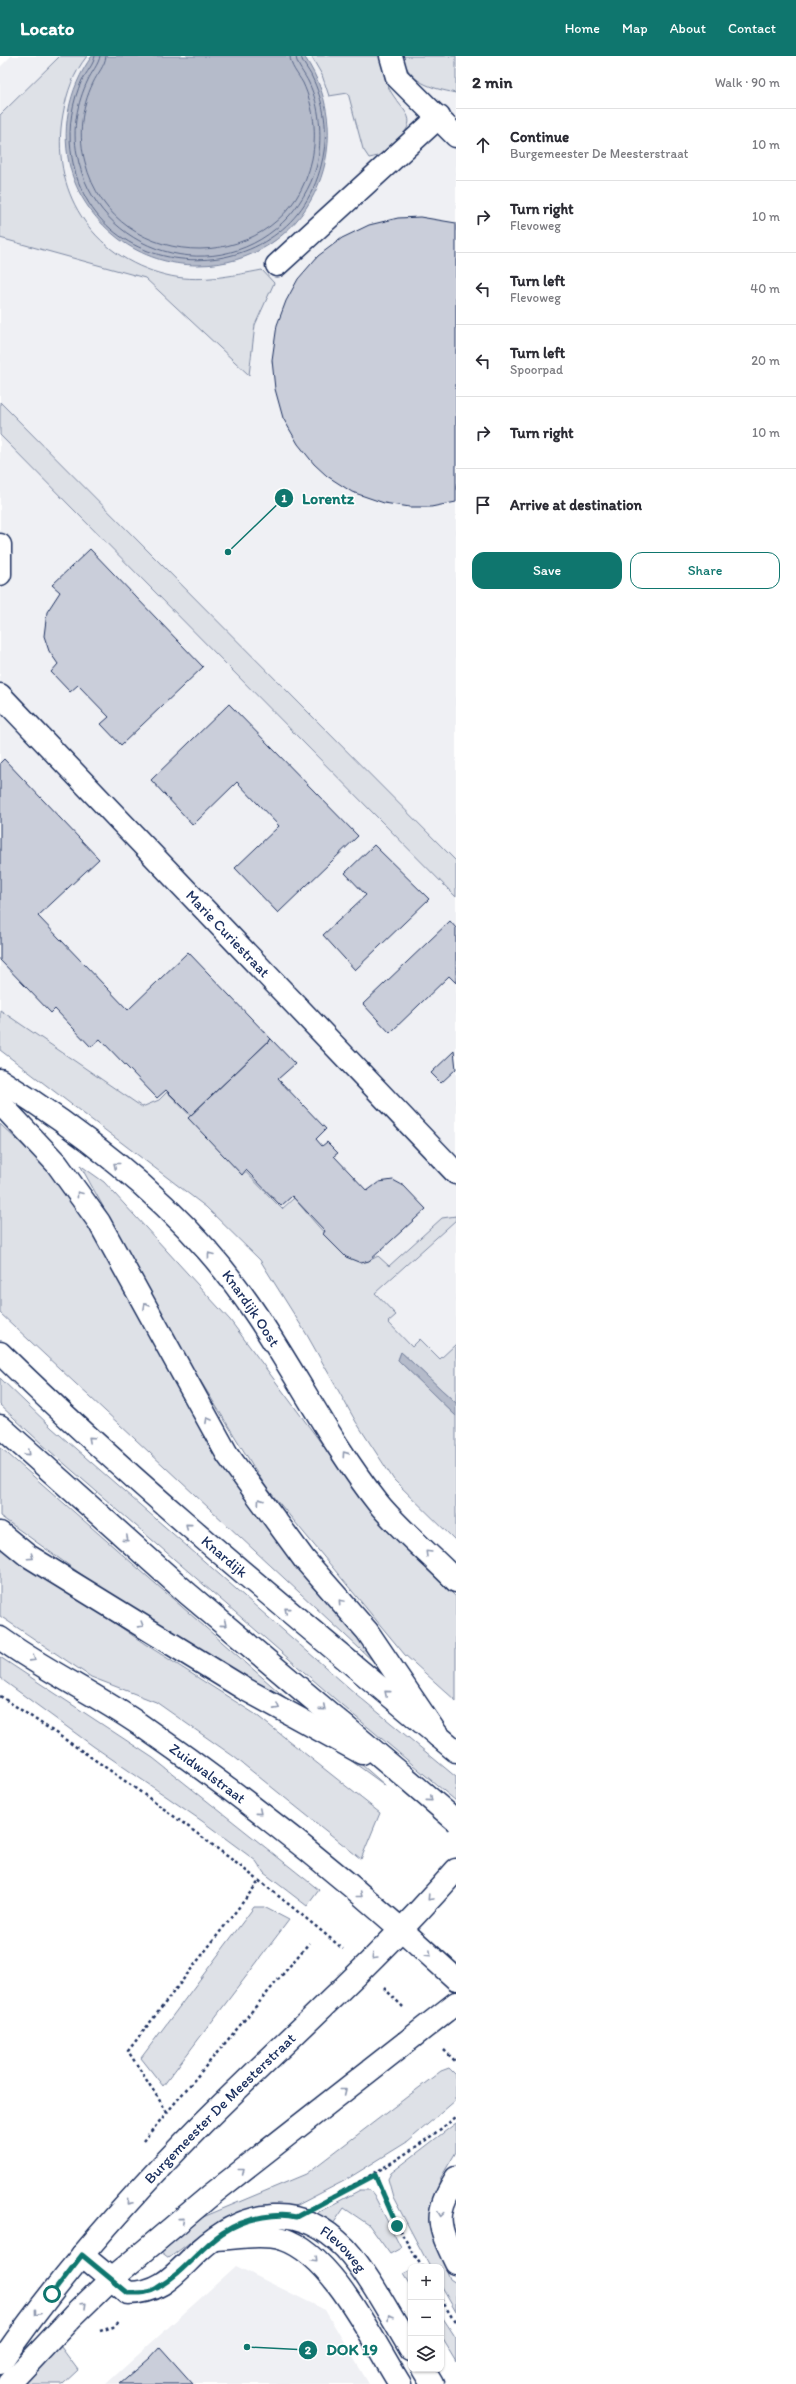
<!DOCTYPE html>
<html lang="en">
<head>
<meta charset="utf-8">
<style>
	body { margin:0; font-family:Itim,sans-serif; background:#f2f2f3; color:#2b2b33 }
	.controls { position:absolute; right:12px; bottom:12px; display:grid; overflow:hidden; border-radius:8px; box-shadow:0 1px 3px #0004 }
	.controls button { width:36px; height:36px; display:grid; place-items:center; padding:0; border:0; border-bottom:1px solid #e1e1e2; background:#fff; color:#2b2b33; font:20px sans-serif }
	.stop { position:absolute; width:12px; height:12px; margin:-9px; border:3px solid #0f766e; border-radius:50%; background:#fff }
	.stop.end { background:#0f766e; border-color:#fff; box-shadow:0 1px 4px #0008 }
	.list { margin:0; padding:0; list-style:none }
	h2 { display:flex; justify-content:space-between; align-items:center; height:52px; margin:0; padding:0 16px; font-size:17px }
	h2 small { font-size:13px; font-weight:400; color:#7c7c81 }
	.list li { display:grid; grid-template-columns:26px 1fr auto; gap:12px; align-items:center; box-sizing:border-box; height:72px; padding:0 16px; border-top:1px solid #e1e1e2 }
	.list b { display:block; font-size:15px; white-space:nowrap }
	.list p { margin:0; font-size:13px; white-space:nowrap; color:#7c7c81 }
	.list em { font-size:13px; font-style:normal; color:#7c7c81 }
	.actions { display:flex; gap:8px; padding:12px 16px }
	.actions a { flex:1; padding:9px 0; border:1px solid #0f766e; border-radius:12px; text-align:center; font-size:14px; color:#0f766e }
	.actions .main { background:#0f766e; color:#fff }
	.icon { flex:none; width:22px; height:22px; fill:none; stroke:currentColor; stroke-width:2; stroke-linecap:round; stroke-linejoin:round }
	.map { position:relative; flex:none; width:456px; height:2328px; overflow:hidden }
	header { display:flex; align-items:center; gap:24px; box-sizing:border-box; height:56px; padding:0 20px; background:#0f766e; color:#fff }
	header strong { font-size:19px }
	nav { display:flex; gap:22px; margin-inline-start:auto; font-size:14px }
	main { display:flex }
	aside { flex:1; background:#fff }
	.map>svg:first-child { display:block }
	.built { fill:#eff0f4 }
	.green { fill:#dee1e7; stroke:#7c88a2 }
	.water { fill:#b5bbca; stroke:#77839f }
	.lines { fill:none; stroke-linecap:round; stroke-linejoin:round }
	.shore { stroke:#596789; stroke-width:1 }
	.building { fill:#caceda; stroke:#1b2f5e }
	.minor-casing { stroke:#1b2f5e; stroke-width:25 }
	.major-casing { stroke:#1b2f5e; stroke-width:25 }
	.path { stroke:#1b2f5e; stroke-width:2.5; stroke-dasharray:3 3; stroke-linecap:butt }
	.minor { stroke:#fff; stroke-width:22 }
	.major { stroke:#fff; stroke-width:22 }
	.major-bridge-casing { stroke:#1b2f5e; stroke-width:25; stroke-linecap:butt }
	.major-bridge { stroke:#fff; stroke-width:22 }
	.oneway { stroke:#8d97ae }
	.route { stroke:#0f766e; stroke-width:5 }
	.labels { text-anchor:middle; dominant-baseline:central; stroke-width:3; stroke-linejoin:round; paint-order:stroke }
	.street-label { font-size:15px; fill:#1b2f5e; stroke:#fff }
	.leader { fill:none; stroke:#0f766e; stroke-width:1.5 }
	.callout-dot { fill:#0f766e; stroke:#fff; stroke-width:1.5 }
	.mark-label { font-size:12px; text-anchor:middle; font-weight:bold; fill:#fff }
	.callout-label { font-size:16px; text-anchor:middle; font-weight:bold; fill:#0f766e; stroke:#fff; stroke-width:3; stroke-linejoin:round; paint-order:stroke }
</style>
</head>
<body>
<header>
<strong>Locato</strong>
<nav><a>Home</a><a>Map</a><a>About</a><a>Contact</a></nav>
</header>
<main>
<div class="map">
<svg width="456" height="2328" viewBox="0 0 456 2328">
	<rect width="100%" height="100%" fill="#fff"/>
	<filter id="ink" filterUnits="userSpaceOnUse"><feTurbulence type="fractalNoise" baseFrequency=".025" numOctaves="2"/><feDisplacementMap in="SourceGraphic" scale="8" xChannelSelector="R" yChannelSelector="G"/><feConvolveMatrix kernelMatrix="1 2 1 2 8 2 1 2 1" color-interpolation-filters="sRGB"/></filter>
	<g filter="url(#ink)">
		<g class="built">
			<polygon points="11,0 456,0 456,1302 437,1315 350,1321 257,1168 0,981 0,11"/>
			<polygon points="236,2210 325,2254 369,2328 106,2328"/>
		</g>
		<g class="green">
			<path d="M60 0H87C73 18 67 36 63 58 49 133 91 201 166 219 197 227 231 220 262 214L274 227 255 269 249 319 145 222 0 182V59Z"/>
			<path d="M311 0H380C382 11 385 26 391 36 405 59 421 62 395 87 386 95 382 100 369 102L363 93 348 37 329 40 322 19Z"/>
			<path d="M402 0H456V37C431 32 409 27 402 0Z"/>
			<polygon points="0,346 456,805 456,841 0,379"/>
			<path d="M0 954 142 1051 159 1044 167 1036 282 1153 294 1142C308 1158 339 1198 358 1204 365 1207 371 1204 378 1200L389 1210 442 1162 456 1160V1164L375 1237 396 1259 388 1266 412 1291 420 1283 440 1303 456 1288V1347L401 1296 398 1304 456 1360V1485L394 1424 356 1366 307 1279 260 1204 206 1151 0 994Z"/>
			<polygon points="0,1068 48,1113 92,1173 246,1439 310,1528 420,1649 0,1257"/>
			<polygon points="80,1109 104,1126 230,1264 373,1457 456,1541 456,1645 405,1599 266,1431 195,1316"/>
			<polygon points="0,1322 52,1372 356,1638 456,1721 456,1745 350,1656 43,1389 0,1349"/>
			<polygon points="0,1391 386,1730 237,1622 85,1521 0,1460"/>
			<polygon points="0,1488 145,1588 255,1658 380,1757 361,1803 233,1700 156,1646 91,1621 0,1560"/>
			<polygon points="0,1601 153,1702 319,1834 307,1850 264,1817 256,1805 202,1765 93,1690 0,1622"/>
			<polygon points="254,1851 264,1851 289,1864 163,2030 141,2002"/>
			<polygon points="449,2012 456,2019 456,2044 407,2086 344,2125 292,2152 258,2151 239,2155 220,2164 169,2202 157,2193 196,2164 306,2118 441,2015"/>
			<polygon points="456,2067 456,2096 440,2123 430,2171 450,2223 456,2227 456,2256 441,2230 441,2211 430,2211 393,2141 388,2123 391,2117"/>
			<polygon points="360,2134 370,2134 374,2139 401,2192 390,2198 369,2169 344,2152 331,2171 315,2158"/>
			<polygon points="411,2214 411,2231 403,2218"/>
			<polygon points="441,2259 456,2282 456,2305 441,2280"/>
			<polygon points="58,2287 78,2314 63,2328 21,2328"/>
		</g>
		<g class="water">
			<path d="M92 0H304C364 88 307 209 198 209 169 209 142 200 119 183 97 166 79 143 71 115 60 76 68 33 92 0Z"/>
			<polygon points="401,1296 456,1347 456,1360 398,1304"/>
		</g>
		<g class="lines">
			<g class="shore">
				<path d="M95 0C94 8 86 17 82 24 72 46 68 71 71 95 89 240 303 240 324 95 328 70 323 44 312 21 309 14 302 7 301 0"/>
				<path d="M100 0C99 8 91 17 88 24 77 47 72 73 77 98 95 198 220 236 289 160 303 144 314 124 318 104 322 78 320 51 309 27 305 18 296 9 296 0"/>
				<path d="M106 0C105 10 97 18 93 27 81 52 78 80 85 106 114 223 287 222 312 103 317 78 314 51 303 27 298 18 290 10 290 0"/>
			</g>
		</g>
		<g class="building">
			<polygon points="420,161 456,167 456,446 431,451 410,451 384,447 352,436 327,420 314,408 298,388 283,362 275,333 272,304 277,269 286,245 298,223 318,200 342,182 369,169 398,162"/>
			<polygon points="90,493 203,611 121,689 101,668 109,661 78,629 70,636 51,616 58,608 49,595 44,580 47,556 60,536 52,529"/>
			<polygon points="229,648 358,780 278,857 235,812 279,770 237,726 193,769 151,724"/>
			<polygon points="4,703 99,803 38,860 128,954 188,896 271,983 191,1059 166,1034 157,1042 100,983 91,991 55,953 51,957 0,904 0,707"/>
			<polygon points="374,789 429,843 355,914 323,879 366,839 345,817"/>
			<polygon points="450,865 456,872 456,927 449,920 390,977 363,948"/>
			<polygon points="271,983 295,1008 278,1023 326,1073 316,1083 322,1090 327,1086 338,1097 334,1100 367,1135 379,1126 393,1124 404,1130 426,1153 369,1205 361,1207 346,1201 323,1178 325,1175 292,1140 281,1150 246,1114 242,1119 188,1062"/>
			<polygon points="454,995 456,1013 441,1027 431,1017"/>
			<polygon points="160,2291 193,2328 120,2328 150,2302"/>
		</g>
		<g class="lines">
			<g class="minor-casing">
				<g id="minor">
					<polyline points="391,0 397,21 456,80"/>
					<polyline points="277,209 439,61"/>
					<polyline points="0,489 0,518"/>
					<path id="s1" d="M0 639 456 1117"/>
					<path id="s2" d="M0 1024C75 1071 148 1127 207 1194 275 1271 315 1367 378 1447 401 1475 431 1499 456 1525"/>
					<path id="s3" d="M0 1582C44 1614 94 1637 139 1668 249 1744 358 1832 456 1923"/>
					<path d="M456 2122C433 2159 438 2170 456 2207"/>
					<path d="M216 2183C236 2182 263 2177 283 2183 334 2200 372 2284 400 2328"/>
					<path id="s4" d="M82 2199 128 2237C163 2237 176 2216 200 2194 246 2153 299 2145 345 2192 369 2218 392 2263 411 2294"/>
					<path id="s5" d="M0 2307C59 2221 130 2141 203 2067 287 1983 378 1904 456 1814"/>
					<polyline points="423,2313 432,2328"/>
					<polyline points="9,2328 73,2260 110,2224 211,2139 456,1947"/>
				</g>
			</g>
			<g class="major-casing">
				<g id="major">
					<polyline points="0,1047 57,1108 99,1166 227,1398 304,1503 367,1575 438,1680"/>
					<path id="s6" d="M0 1297C144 1438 301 1565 456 1695"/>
					<polyline points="0,1370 187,1537 405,1721"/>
					<polyline points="0,1477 27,1499 243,1632 362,1697"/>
				</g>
			</g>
			<g class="path">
				<path d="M0 1640C119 1718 234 1801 343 1893"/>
				<polyline points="384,1932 403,1951"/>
				<polyline points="444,1994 456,2006"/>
				<polyline points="167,2056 128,1995 260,1824"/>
				<polyline points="143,2085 309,1887"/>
				<polyline points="375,2119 397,2170 422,2211"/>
				<path d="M327 2144C374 2118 414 2095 456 2061"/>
				<polyline points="441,2243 456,2268"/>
				<polyline points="100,2275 113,2271 120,2265"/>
			</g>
			<use href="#minor" class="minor"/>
			<use href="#major" class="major"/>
			<g class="major-bridge-casing">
				<polyline id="major-bridge" points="405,1721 456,1765"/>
			</g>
			<use href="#major-bridge" class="major-bridge"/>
		</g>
		<defs><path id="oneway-chevron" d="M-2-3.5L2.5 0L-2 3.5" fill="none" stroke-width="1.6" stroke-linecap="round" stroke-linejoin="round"/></defs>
		<g class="oneway">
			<use href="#oneway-chevron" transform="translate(116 1109) rotate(-141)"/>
			<use href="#oneway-chevron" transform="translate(79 1138) rotate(-127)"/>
			<use href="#oneway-chevron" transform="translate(210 1199) rotate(-128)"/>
			<use href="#oneway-chevron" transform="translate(146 1250) rotate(-119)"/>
			<use href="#oneway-chevron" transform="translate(208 1364) rotate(-119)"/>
			<use href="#oneway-chevron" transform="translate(91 1383) rotate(-138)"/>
			<use href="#oneway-chevron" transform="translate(28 1397) rotate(42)"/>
			<use href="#oneway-chevron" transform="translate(345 1398) rotate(-125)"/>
			<use href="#oneway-chevron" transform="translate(260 1445) rotate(-125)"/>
			<use href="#oneway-chevron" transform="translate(188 1470) rotate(-139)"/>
			<use href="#oneway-chevron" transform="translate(126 1483) rotate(41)"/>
			<use href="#oneway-chevron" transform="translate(428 1497) rotate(-135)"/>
			<use href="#oneway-chevron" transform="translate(31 1501) rotate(34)"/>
			<use href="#oneway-chevron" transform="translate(341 1546) rotate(-131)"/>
			<use href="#oneway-chevron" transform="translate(287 1554) rotate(-140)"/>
			<use href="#oneway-chevron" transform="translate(224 1568) rotate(40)"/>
			<use href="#oneway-chevron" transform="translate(141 1569) rotate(32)"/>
			<use href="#oneway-chevron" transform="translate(33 1603) rotate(32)"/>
			<use href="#oneway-chevron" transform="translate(387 1637) rotate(-140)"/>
			<use href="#oneway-chevron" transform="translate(277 1651) rotate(29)"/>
			<use href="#oneway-chevron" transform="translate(323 1652) rotate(40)"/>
			<use href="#oneway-chevron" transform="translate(430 1743) rotate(41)"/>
			<use href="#oneway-chevron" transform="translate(259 1756) rotate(40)"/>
			<use href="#oneway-chevron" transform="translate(360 1839) rotate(39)"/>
			<use href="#oneway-chevron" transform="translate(430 1842) rotate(133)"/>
			<use href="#oneway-chevron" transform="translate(429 1898) rotate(43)"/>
			<use href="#oneway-chevron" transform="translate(374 1901) rotate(134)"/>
			<use href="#oneway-chevron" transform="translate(344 2035) rotate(-38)"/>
			<use href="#oneway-chevron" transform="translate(242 2115) rotate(-38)"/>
			<use href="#oneway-chevron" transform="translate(129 2146) rotate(131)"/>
			<use href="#oneway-chevron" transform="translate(441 2158) rotate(98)"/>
			<use href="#oneway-chevron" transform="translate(182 2164) rotate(-40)"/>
			<use href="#oneway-chevron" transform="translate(315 2203) rotate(46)"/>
			<use href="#oneway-chevron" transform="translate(84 2249) rotate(-44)"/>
			<use href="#oneway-chevron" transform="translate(37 2257) rotate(127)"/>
			<use href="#oneway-chevron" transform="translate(390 2261) rotate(-122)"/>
		</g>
	</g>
	<g class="lines" filter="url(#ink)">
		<path class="route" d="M52 2238 82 2199 128 2237C138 2237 148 2238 157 2232 198 2208 208 2171 263 2161 274 2159 285 2158 296 2161L375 2119 397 2170"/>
	</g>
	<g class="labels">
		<g class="street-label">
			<text stroke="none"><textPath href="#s1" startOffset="330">Marie Curiestraat</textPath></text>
			<text stroke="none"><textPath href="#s2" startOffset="342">Knardijk Oost</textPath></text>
			<text stroke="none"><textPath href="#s6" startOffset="303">Knardijk</textPath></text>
			<text stroke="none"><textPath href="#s3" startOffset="248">Zuidwalstraat</textPath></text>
			<text stroke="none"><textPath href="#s5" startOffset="337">Burgemeester De Meesterstraat</textPath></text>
			<text stroke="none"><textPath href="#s4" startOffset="309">Flevoweg</textPath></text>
		</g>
	</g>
	<path class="leader" d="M228 496L284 442M247 2291L308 2294"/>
	<g class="callout-dot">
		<circle cx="228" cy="496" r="4"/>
		<circle cx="247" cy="2291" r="4"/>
		<circle cx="284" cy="442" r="10"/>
		<circle cx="308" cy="2294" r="10"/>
	</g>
	<g class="mark-label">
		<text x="284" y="446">1</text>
		<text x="308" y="2298">2</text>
	</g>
	<g class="callout-label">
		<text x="328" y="448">Lorentz</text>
		<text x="352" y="2299">DOK 19</text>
	</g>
</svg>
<div class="controls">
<button>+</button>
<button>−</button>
<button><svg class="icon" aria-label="layers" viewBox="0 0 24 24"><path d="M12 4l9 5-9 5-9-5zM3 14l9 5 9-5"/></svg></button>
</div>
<div class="stop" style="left:52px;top:2238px"></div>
<div class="stop end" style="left:397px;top:2170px"></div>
</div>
<aside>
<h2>2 min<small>Walk · 90 m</small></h2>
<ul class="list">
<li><svg class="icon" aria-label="ahead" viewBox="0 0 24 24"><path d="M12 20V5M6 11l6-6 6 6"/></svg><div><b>Continue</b><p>Burgemeester De Meesterstraat</p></div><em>10 m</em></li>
<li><svg class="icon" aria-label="right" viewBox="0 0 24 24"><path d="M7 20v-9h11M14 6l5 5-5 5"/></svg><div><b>Turn right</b><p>Flevoweg</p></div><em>10 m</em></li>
<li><svg class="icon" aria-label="left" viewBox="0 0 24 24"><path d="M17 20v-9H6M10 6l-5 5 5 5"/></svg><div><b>Turn left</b><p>Flevoweg</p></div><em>40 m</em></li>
<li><svg class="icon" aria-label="left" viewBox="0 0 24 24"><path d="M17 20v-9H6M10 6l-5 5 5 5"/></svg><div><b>Turn left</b><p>Spoorpad</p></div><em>20 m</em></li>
<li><svg class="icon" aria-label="right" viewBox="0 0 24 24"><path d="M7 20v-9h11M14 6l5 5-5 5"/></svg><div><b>Turn right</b></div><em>10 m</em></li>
<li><svg class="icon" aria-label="arrive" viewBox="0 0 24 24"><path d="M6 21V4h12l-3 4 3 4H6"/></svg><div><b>Arrive at destination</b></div></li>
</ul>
<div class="actions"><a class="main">Save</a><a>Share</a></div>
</aside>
</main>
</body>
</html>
